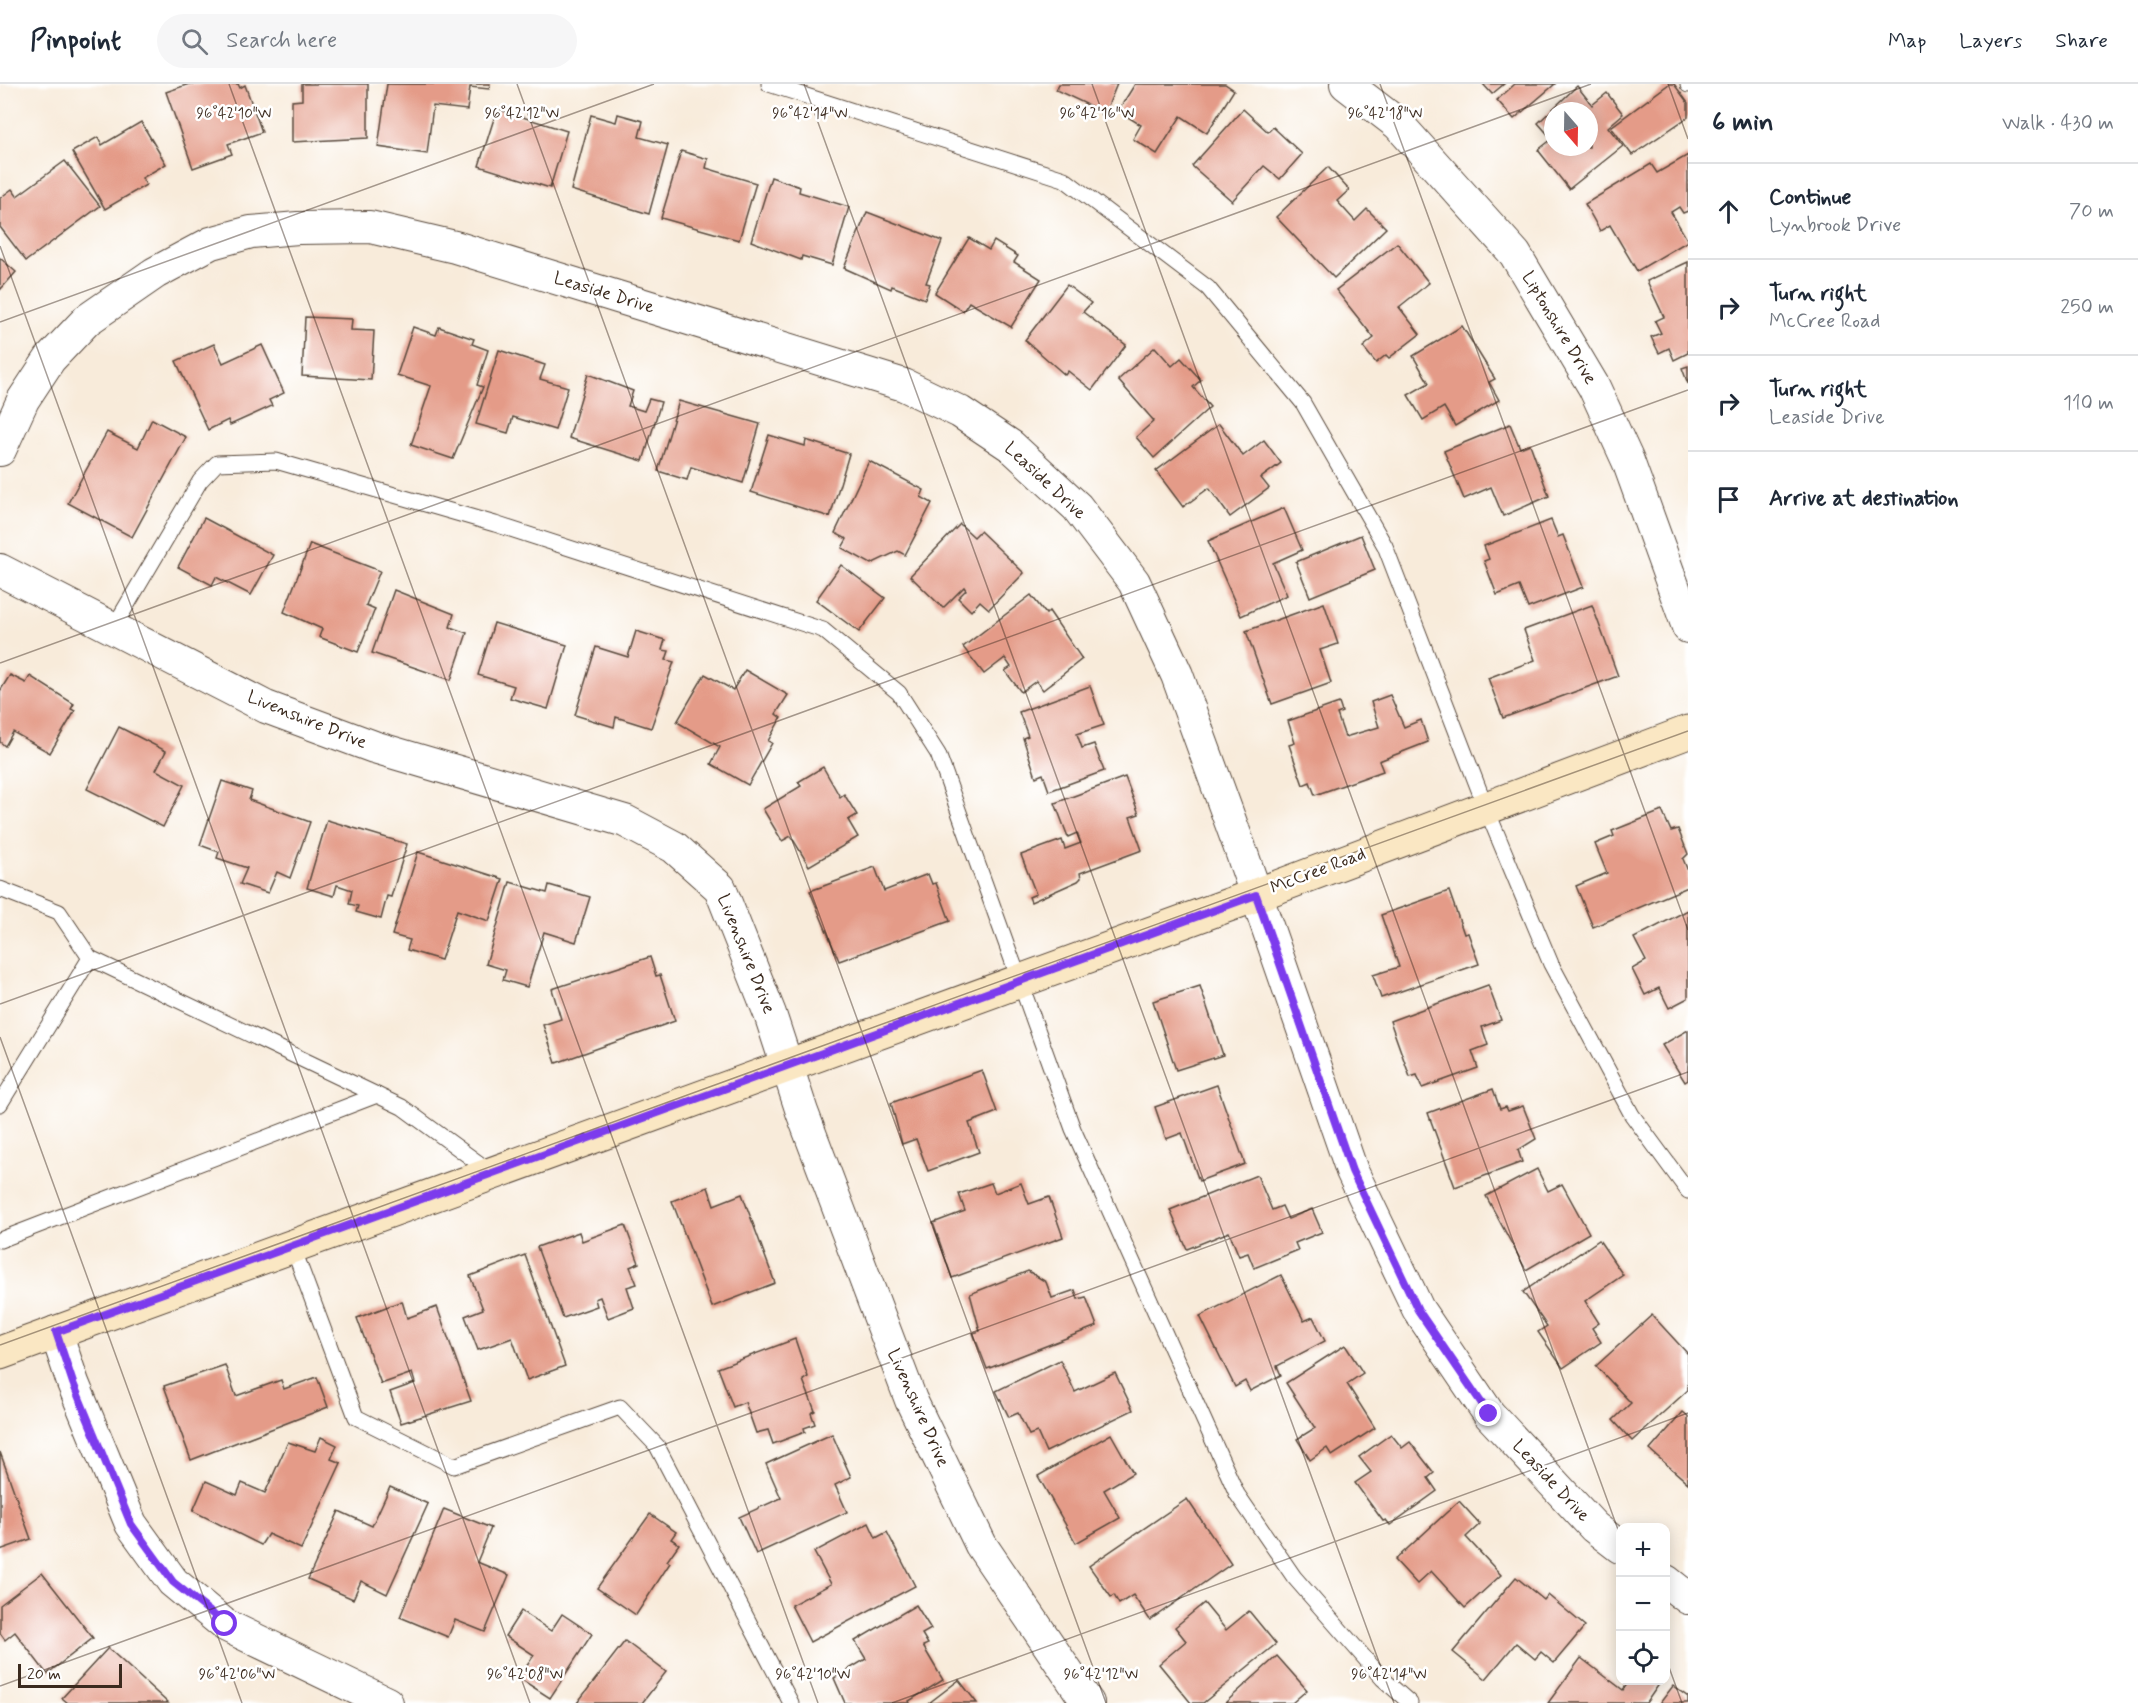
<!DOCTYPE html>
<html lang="en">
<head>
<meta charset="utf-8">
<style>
	body { margin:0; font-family:Mynerve,sans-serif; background:#f6f6f7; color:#1f2937 }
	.controls { position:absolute; right:18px; bottom:18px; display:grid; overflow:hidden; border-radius:12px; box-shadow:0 3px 15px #0003 }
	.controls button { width:54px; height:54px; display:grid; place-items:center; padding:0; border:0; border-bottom:2px solid #e0e1e3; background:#fff; color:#1f2937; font:30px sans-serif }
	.compass { position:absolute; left:1544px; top:18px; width:54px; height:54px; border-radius:50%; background:#fff; box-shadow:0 3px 15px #0003; rotate:160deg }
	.scale { position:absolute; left:18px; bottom:15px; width:104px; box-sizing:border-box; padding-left:6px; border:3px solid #3b2a1e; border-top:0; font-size:16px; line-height:21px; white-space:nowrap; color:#3b2a1e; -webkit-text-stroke:4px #fff; paint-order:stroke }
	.stop { position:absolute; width:18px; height:18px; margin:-14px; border:4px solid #7c3aed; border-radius:50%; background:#fff }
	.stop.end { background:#7c3aed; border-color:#fff; box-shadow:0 2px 6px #0008 }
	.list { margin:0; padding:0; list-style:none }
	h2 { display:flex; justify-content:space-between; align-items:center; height:78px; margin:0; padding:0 24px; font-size:26px }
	h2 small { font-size:20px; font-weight:400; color:#747a83 }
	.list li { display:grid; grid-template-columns:39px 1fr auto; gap:18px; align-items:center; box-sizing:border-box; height:96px; padding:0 24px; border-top:2px solid #e0e1e3 }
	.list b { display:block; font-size:22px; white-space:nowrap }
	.list p { margin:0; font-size:20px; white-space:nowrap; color:#747a83 }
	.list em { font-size:20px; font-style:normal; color:#747a83 }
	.icon { flex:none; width:33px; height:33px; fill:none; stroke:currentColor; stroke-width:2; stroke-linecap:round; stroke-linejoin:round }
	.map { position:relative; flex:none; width:1688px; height:1619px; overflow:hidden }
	header { display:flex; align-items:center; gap:36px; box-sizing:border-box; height:84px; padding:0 30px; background:#fff; border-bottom:2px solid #e0e1e3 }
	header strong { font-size:28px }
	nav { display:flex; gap:33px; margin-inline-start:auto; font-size:21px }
	.search { width:420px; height:54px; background:#f6f6f7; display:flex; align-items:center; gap:15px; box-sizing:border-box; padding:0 21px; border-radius:33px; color:#747a83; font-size:22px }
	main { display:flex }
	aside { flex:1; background:#fff }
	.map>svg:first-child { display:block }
	.building { fill:#e49b88; fill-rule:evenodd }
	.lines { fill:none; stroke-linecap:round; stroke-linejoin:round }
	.lane-casing { stroke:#57473a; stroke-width:17 }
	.street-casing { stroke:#57473a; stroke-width:34 }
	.secondary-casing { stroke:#57473a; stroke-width:35 }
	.lane { stroke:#fff; stroke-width:15 }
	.street { stroke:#fff; stroke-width:32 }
	.secondary { stroke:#fae7c3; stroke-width:33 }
	.route { stroke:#7c3aed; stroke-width:8 }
	.ticks { fill:none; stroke:#3b2a1e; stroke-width:1.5; stroke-opacity:0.45 }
	.labels { text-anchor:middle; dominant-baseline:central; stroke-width:5; stroke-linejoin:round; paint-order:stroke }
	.street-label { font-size:18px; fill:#3b2a1e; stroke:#fff }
	.ticks-label { font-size:15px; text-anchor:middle; fill:#3b2a1e; stroke:#fff; stroke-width:5; stroke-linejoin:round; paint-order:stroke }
</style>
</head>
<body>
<header>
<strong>Pinpoint</strong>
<div class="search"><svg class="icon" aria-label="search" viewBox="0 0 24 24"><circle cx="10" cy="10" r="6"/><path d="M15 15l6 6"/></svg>Search here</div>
<nav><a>Map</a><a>Layers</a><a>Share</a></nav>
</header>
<main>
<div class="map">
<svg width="1688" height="1619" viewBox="0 0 1688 1619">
	<rect width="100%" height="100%" fill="#fff"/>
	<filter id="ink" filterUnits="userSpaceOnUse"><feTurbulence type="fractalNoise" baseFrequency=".0167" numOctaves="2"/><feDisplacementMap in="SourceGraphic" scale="12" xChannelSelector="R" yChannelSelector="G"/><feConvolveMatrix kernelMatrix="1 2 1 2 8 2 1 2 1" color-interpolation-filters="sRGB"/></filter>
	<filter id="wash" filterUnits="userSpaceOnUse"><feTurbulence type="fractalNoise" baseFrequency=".008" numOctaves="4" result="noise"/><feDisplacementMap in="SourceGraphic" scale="24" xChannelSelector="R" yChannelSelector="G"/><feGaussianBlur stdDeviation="1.35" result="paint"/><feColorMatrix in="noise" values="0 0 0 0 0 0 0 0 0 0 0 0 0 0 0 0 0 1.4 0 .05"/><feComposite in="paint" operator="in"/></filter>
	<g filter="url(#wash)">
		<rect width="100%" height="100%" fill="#f8ebda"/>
		<g id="blocks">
			<g class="building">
				<polygon points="189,0 238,0 240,4 245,1 262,48 228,60 232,70 193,84 166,8"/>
				<polygon points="302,0 368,0 368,54 292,58 292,17 302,16"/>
				<polygon points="387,0 490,0 489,5 470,3 467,26 433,22 427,70 378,63"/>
				<polygon points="1059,0 1117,0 1105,29 1056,6"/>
				<polygon points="1135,0 1225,0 1234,6 1207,49 1181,32 1157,70 1133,55 1141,41 1118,27"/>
				<polygon points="1483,0 1504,0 1492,10"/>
				<polygon points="1515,0 1555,0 1514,35 1497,16"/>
				<polygon points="1669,0 1674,0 1688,19 1688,33 1632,71 1611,43"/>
				<path d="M1577 2 1592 21 1607 9 1623 30 1608 43 1623 62 1569 105 1538 66 1552 55 1538 39ZM1553 27H1589V63H1553Z"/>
				<polygon points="497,25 567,47 550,104 479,82"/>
				<polygon points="1243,25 1268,48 1273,43 1302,70 1280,95 1264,82 1232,117 1192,82"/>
				<polygon points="618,30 643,37 639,53 668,61 649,130 571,106 591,31 616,38"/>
				<polygon points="141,38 166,80 142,94 146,101 105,125 72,68 98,53 102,61"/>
				<polygon points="681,67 708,75 706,84 756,99 739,156 661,134"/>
				<polygon points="1688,71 1688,127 1683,129 1679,123 1671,128 1688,157 1637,187 1610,141 1600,147 1585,120 1651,80 1657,89"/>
				<polygon points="65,77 100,122 26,177 0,143 0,114 12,105 17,112"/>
				<polygon points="1328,83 1349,106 1337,117 1355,137 1367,125 1386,144 1334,194 1276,133"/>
				<polygon points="771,93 800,103 799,108 849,123 832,181 802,172 801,176 751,157"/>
				<polygon points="867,128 942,157 926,199 930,200 925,215 892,202 891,205 844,184"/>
				<polygon points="969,154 989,166 994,157 1018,172 1014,178 1041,195 1011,243 969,218 963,227 935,209"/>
				<polygon points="1397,159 1429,199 1399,223 1420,250 1389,274 1386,271 1376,279 1363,263 1374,254 1336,206"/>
				<polygon points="0,174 16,188 0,206"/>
				<polygon points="1688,178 1688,269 1674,276 1669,264 1659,269 1651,253 1661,249 1655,237 1664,233 1647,197"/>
				<polygon points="1067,201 1091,219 1083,228 1126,261 1092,306 1068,287 1065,291 1025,256"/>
				<polygon points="305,233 352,235 351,246 374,247 371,296 302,292"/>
				<polygon points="1462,242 1495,295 1489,298 1499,316 1455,342 1444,323 1423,336 1408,311 1429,299 1413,272"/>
				<polygon points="413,243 436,251 439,243 474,255 472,260 488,266 477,301 483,303 453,375 411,361 431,302 397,291"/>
				<polygon points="214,260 223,279 262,261 284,309 269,316 272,322 230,341 228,336 208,346 176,277"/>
				<polygon points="1155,263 1172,282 1181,274 1201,296 1193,303 1210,323 1154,374 1136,353 1154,337 1118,296"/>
				<polygon points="499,266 545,281 540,295 568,303 555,346 513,333 508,349 476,340"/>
				<polygon points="1688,282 1688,300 1682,284"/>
				<polygon points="588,290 633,307 628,322 644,327 649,315 661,318 643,377 569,354"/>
				<polygon points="679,317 760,340 743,399 691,383 687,396 658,387"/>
				<polygon points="152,335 186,353 132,453 68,419 107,348 138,364"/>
				<polygon points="1219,340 1243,372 1264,356 1281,379 1261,394 1269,404 1230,433 1209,404 1183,423 1156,387"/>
				<polygon points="1510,340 1520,364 1530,360 1549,412 1503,432 1491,403 1464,415 1444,367"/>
				<polygon points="769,351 805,362 806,356 849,370 830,433 751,408"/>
				<polygon points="869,377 924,406 921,413 932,419 905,471 898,467 871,480 842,464 847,455 835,449"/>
				<polygon points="1284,424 1302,466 1273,479 1287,511 1241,532 1208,457"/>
				<polygon points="204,434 273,471 251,511 216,493 212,501 178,483"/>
				<polygon points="1551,436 1558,453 1563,451 1583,503 1528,524 1519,502 1497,511 1484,477 1489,475 1484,462"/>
				<polygon points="960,440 974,453 980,447 1024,489 989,525 980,517 971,527 958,514 966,506 964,503 943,524 910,492"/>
				<polygon points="1361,451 1375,486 1310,513 1296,478"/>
				<polygon points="310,460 380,487 366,521 375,525 358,568 319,553 322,545 284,528"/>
				<polygon points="841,481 885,514 859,548 816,516"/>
				<polygon points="394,506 454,530 450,543 467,549 451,596 372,569"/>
				<polygon points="1031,511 1046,530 1049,527 1082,575 1043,606 1036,597 1021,608 1005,587 1011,583 1005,574 984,590 963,563"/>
				<polygon points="1324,519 1338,560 1320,566 1331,599 1272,620 1246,547"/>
				<polygon points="1592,521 1618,592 1503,634 1488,594 1535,576 1524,546"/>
				<polygon points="494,539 567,561 548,625 510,614 514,602 478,591"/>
				<polygon points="636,547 665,556 662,566 669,567 666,576 674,578 651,644 616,633 614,643 575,631 596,563 628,573"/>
				<polygon points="745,586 788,611 776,630 781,634 768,657 772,659 748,701 711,680 720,663 677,638 705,590 733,606"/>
				<polygon points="10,591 26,599 30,592 74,620 71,625 75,627 50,669 13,648 5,662 0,658 0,607"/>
				<polygon points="1090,602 1104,641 1077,650 1082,664 1094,660 1104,687 1049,707 1043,690 1036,693 1023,654 1028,652 1019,628"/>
				<polygon points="1390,611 1404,643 1421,636 1428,658 1379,677 1383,687 1315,711 1310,698 1303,701 1289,661 1295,659 1288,637 1339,619 1342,628 1337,630 1345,653 1379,643 1371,618"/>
				<polygon points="119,643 166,667 156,686 184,701 163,743 87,705"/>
				<polygon points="823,683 840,713 844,710 857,731 848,736 858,753 809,782 791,752 782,757 763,725 801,702 798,698"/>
				<polygon points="1125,693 1139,730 1130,733 1142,766 1080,789 1081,794 1078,797 1031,818 1029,813 1036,810 1021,771 1062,756 1065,765 1081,759 1077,749 1068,753 1055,719"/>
				<polygon points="222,697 252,707 249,716 310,738 290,794 277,788 268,809 240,800 247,784 217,774 219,768 200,761"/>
				<polygon points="1662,727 1671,747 1678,745 1688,770 1683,775 1688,787 1688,803 1593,843 1576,802 1607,789 1595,760 1614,752 1612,747"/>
				<polygon points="327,736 407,760 391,813 387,812 381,835 356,828 358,822 349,820 352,806 337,801 334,812 307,804"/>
				<polygon points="418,768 503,795 489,837 457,826 441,876 407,866 410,856 392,851"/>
				<polygon points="875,783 884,807 928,790 932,800 936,799 950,837 839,877 810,807"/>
				<polygon points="510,798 547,809 549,801 590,813 576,858 544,848 527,903 503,896 506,886 486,880"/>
				<polygon points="1449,807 1464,850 1468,849 1479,880 1381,914 1373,891 1399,883 1381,831"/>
				<polygon points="1688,826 1688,914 1669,924 1659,904 1645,911 1632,885 1646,877 1634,854"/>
				<polygon points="650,873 656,892 660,891 675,937 556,979 543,941 561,935 552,905"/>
				<polygon points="1488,901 1501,936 1482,943 1488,961 1472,967 1478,984 1422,1004 1417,991 1410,993 1390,937"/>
				<polygon points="1200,902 1223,971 1176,986 1153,917"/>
				<polygon points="1688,946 1688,996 1685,998 1662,961"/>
				<polygon points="982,986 997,1028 969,1039 979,1068 928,1087 916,1055 902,1060 891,1019"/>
				<polygon points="1217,1001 1245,1080 1199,1097 1182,1049 1166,1055 1155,1023"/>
				<polygon points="1493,1005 1500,1025 1506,1023 1508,1027 1523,1022 1536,1055 1518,1066 1522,1078 1455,1103 1428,1029"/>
				<polygon points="1537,1085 1548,1107 1562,1100 1589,1149 1526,1186 1486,1112"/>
				<polygon points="1257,1091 1272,1126 1282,1122 1288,1135 1312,1125 1322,1148 1295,1159 1298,1166 1254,1184 1248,1169 1239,1172 1229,1148 1187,1165 1170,1126"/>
				<polygon points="991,1099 995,1109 1021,1099 1029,1120 1049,1113 1063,1153 952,1194 933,1139 965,1127 959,1110"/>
				<polygon points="708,1103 714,1121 742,1110 775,1199 712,1223 672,1117"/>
				<polygon points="625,1141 639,1179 630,1183 637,1200 627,1203 634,1224 608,1234 600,1213 595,1215 597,1222 563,1234 537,1163 579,1148 582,1157"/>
				<polygon points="1599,1156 1623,1191 1585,1217 1599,1239 1592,1244 1601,1258 1563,1284 1538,1248 1547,1242 1523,1208"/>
				<polygon points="525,1171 565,1282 527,1296 512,1254 478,1266 465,1232 483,1225 470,1192"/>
				<polygon points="1028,1187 1046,1198 1052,1214 1075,1206 1078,1215 1086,1213 1097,1242 987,1285 973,1249 980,1247 970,1210"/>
				<polygon points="1281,1191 1304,1237 1313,1233 1325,1257 1277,1282 1281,1291 1250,1307 1245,1297 1235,1303 1200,1232"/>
				<polygon points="402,1217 407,1234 437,1223 471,1317 401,1339 390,1308 415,1299 412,1289 381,1300 357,1234"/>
				<polygon points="1652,1231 1688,1270 1688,1306 1632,1357 1613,1336 1631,1319 1596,1282"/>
				<polygon points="795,1255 808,1293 803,1296 815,1327 811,1329 815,1340 804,1344 805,1348 773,1360 768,1346 756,1349 745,1318 733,1323 718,1284"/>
				<polygon points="1345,1261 1363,1289 1347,1300 1375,1344 1332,1372 1327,1364 1310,1376 1297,1355 1315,1344 1286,1299"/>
				<polygon points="1060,1276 1075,1308 1115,1289 1133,1326 1046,1368 1037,1348 1029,1351 1018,1329 1009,1333 996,1307"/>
				<polygon points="225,1281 236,1312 281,1296 284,1305 317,1293 328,1323 191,1376 164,1302"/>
				<polygon points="1683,1328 1688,1332 1688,1399 1650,1366"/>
				<polygon points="832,1350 851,1393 835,1401 847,1428 756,1470 739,1433 781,1414 766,1380"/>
				<polygon points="1111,1350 1133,1389 1104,1406 1120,1434 1076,1459 1038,1392"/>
				<polygon points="1391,1350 1402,1364 1410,1358 1434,1389 1428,1394 1437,1407 1390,1441 1386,1436 1383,1437 1355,1399 1371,1388 1359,1373"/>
				<polygon points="321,1353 337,1361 331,1375 341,1379 301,1465 268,1450 261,1461 193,1427 206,1397 237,1411 242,1399 265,1409 288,1358 315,1367"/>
				<polygon points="0,1368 31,1455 0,1466"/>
				<polygon points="390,1403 428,1420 387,1510 361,1497 353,1515 308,1495 339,1427 372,1442"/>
				<polygon points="1187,1415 1231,1480 1150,1536 1133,1511 1119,1520 1114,1511 1111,1513 1089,1482"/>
				<polygon points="1459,1417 1480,1440 1466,1453 1501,1491 1465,1524 1431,1487 1417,1500 1395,1476"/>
				<polygon points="444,1425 491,1444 477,1478 509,1491 485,1548 455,1536 448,1553 400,1533"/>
				<polygon points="650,1430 676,1448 671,1455 679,1460 667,1477 670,1479 636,1531 597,1504"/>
				<polygon points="869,1439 876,1454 887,1448 915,1502 810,1558 791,1521 831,1500 814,1468"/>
				<polygon points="42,1489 93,1554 47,1590 15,1548 5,1556 0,1549 0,1521"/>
				<polygon points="1516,1493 1544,1516 1548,1511 1585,1542 1554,1579 1541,1568 1535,1575 1516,1559 1486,1595 1453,1568"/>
				<polygon points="1204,1519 1226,1546 1249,1527 1276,1560 1203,1619 1191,1619 1159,1580 1186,1557 1175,1543"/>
				<polygon points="916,1521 931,1545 922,1550 928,1560 923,1562 943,1596 909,1617 910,1619 845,1619 834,1594 866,1575 855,1557"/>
				<polygon points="521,1527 551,1547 562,1530 592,1550 550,1614 519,1594 534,1571 505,1552"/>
				<polygon points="625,1557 666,1588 642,1619 577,1619"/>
				<polygon points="108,1564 168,1619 68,1619 62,1614"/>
				<polygon points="1277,1572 1307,1606 1292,1619 1225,1619"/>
				<polygon points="1581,1574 1623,1606 1630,1596 1662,1596 1646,1619 1548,1619"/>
				<polygon points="959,1596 977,1619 929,1619"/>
				<polygon points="1673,1602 1688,1613 1688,1619 1660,1619"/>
			</g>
		</g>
	</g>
	<g filter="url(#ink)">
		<use href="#blocks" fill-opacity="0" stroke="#57473a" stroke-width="1.5"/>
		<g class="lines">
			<g class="lane-casing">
				<g id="lane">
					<polyline points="769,0 1064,95 1208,204 1303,319 1385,462 1486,724 1551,880 1632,1031 1688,1107"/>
					<polyline points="1688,0 1688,1"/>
					<polyline points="114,543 200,397 217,379 276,377 495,440 823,546 899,609 938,670 1073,1045 1237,1410 1294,1493 1383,1595 1410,1619"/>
					<polyline points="0,805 59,828 90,874 402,1023 492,1089"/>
					<polyline points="0,1020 90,874"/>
					<polyline points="0,1156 377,1011"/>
					<polyline points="292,1161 356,1333 454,1382 620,1323 657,1362 791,1619"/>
				</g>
			</g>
			<g class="street-casing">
				<g id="street">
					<polyline points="1346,0 1398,40 1515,170 1594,303 1628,377 1688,543"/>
					<polyline points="0,366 23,316 50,275 87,236 155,189 211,159 251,148 298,144 370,143 455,163 904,301 960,328 1011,362 1077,423 1134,498 1177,591 1240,764 1352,1087 1418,1225 1489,1330 1594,1443 1620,1463"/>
					<polyline points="0,486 266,623 374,663 625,737 674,763 720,804 770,930 802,1028 911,1316 981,1461 1088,1619"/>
					<polyline points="56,1248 73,1299 131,1440 173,1498 225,1541 387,1619"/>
					<polyline points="1666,1497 1688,1514"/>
				</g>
			</g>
			<g class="secondary-casing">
				<polyline id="secondary" points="0,1269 1256,811 1688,648"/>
			</g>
			<use href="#lane" class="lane"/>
			<use href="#street" class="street"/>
			<use href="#secondary" class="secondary"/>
		</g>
	</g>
	<g class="lines" filter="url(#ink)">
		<polyline class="route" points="225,1540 173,1498 131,1440 73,1299 56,1248 1256,811 1352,1087 1418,1226 1489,1330"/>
	</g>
	<path class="ticks" d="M229 0 818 1619M517 0 1106 1619M804 0 1394 1619M1092 0 1620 1451M1380 0 1688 846M1668 0 1688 55M0 162 530 1619M0 238 654 0M0 579 1591 0M0 920 1688 306M0 953 242 1619M0 1261 1688 647M1666 1575 1682 1619M0 1602 1688 988M892 1619 1688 1329"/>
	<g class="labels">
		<g class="street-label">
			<text transform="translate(604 209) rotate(17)">Leaside Drive</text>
			<text transform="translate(1559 244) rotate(59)">Liptonshire Drive</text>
			<text transform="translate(1045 397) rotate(43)">Leaside Drive</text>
			<text transform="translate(307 636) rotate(22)">Livenshire Drive</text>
			<text transform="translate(1318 787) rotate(-21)">McCree Road</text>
			<text transform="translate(746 870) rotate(68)">Livenshire Drive</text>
			<text transform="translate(918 1324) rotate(66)">Livenshire Drive</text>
			<text transform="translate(1551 1397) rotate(47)">Leaside Drive</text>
		</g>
	</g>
	<g class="ticks-label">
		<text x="234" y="34">96°42'10"W</text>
		<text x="522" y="34">96°42'12"W</text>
		<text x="810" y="34">96°42'14"W</text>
		<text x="1097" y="34">96°42'16"W</text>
		<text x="1385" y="34">96°42'18"W</text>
		<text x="237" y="1595">96°42'06"W</text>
		<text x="525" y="1595">96°42'08"W</text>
		<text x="813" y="1595">96°42'10"W</text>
		<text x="1101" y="1595">96°42'12"W</text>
		<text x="1389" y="1595">96°42'14"W</text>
	</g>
</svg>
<div class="controls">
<button>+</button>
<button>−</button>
<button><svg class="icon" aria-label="locate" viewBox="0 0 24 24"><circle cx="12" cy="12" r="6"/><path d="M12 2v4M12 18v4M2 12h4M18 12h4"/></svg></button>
</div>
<svg class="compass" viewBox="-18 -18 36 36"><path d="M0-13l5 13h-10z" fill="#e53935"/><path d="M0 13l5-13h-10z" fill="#747a83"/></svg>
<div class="scale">20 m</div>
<div class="stop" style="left:225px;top:1540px"></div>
<div class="stop end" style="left:1489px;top:1330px"></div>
</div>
<aside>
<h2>6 min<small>Walk · 430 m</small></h2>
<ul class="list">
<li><svg class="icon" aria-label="ahead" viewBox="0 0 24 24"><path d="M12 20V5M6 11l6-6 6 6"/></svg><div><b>Continue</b><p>Lynbrook Drive</p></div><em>70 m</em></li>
<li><svg class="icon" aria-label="right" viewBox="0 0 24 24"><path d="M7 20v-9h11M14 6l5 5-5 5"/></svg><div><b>Turn right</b><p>McCree Road</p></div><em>250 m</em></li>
<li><svg class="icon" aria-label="right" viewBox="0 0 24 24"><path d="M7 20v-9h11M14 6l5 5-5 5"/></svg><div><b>Turn right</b><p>Leaside Drive</p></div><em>110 m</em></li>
<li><svg class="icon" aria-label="arrive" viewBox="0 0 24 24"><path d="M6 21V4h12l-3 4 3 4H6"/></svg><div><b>Arrive at destination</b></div></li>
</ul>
</aside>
</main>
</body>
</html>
